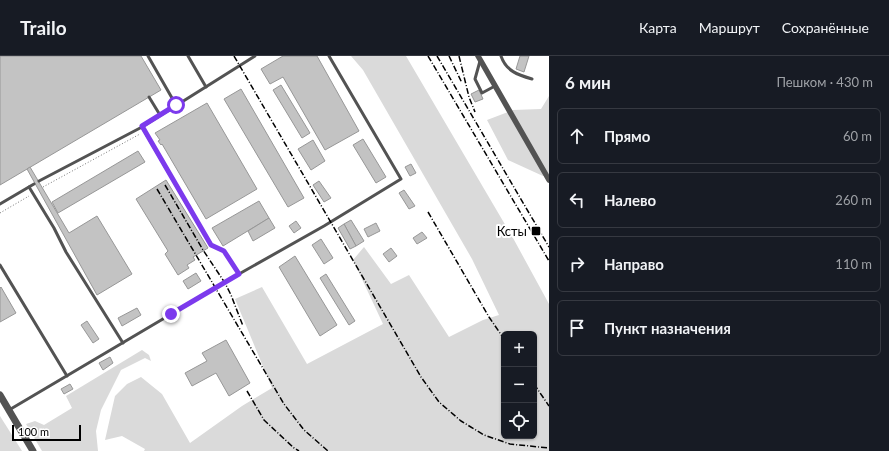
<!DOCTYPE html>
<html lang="ru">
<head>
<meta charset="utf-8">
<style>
	body { margin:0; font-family:Lato,sans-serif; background:#242831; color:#f1f3f6 }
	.controls { position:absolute; right:12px; bottom:12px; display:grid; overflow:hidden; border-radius:6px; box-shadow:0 1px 3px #0004 }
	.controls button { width:36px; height:36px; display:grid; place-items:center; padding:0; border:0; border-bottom:1px solid #363941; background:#171b24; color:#f1f3f6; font:20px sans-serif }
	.scale { position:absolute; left:12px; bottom:10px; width:69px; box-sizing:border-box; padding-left:4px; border:2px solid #000; border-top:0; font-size:11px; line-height:14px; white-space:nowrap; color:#000; -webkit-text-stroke:3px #fff; paint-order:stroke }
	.stop { position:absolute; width:12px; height:12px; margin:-9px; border:3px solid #7c3aed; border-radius:50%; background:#fff }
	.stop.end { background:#7c3aed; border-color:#fff; box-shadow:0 1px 4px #0008 }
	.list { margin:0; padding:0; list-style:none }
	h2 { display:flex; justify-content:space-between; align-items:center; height:52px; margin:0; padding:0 16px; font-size:17px }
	h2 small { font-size:13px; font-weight:400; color:#9ea1a6 }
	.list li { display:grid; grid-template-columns:26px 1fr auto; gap:12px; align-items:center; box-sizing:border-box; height:56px; margin:0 8px 8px; padding:0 8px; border:1px solid #363941; border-radius:6px }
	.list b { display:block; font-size:15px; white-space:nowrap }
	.list em { font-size:13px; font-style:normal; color:#9ea1a6 }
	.icon { flex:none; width:22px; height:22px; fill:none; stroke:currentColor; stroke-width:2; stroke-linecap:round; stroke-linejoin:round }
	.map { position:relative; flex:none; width:549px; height:395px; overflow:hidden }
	header { display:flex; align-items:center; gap:24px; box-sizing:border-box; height:56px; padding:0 20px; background:#171b24; border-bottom:1px solid #363941 }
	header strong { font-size:19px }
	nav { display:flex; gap:22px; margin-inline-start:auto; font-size:14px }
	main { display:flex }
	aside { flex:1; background:#171b24 }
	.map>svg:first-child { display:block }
	.green { fill:#dadada; fill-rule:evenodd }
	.building { fill:#c3c3c3; stroke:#979797 }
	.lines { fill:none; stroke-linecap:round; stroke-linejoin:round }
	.path { stroke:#757575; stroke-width:1; stroke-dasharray:1 2; stroke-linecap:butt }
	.service { stroke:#535353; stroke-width:3 }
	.minor { stroke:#535353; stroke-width:5.5 }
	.tertiary { stroke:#535353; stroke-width:7 }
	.rail { stroke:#000; stroke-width:1.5; stroke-dasharray:6 2 1 2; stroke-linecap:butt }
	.route { stroke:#7c3aed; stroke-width:5 }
	.poi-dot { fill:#000; stroke:#fff; stroke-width:1.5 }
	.labels { text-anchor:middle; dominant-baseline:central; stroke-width:4; stroke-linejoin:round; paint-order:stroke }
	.poi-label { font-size:13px; fill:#000; stroke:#fff; text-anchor:end }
</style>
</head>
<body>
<header>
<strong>Trailo</strong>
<nav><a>Карта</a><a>Маршрут</a><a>Сохранённые</a></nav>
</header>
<main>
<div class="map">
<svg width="549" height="395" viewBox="0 0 549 395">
	<rect width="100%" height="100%" fill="#fff"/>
	<g class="green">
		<path d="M351 0H406L513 182 549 248V395H144L145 393 122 380 105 384 115 340 127 328 141 321 162 338 190 387 242 350 272 332 235 243 262 231 307 308 383 268 353 204 364 191 391 228 409 219 449 281 483 264 499 259 472 203 363 14ZM504 278H534V380H504Z"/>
		<polygon points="549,40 549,118 543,120 508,104 487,64 513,54 541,53"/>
		<polygon points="142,294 149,299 151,305 145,302 121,314 101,354 96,375 98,395 42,395 26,368 35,365 44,369 72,352 66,340"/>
		<polygon points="0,360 22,395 0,395"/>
	</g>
	<g class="building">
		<polygon points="0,0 141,0 161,34 0,129"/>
		<polygon points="283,0 317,0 359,75 325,94 283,21 270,28 261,13"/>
		<polygon points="520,0 529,0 524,16 516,13"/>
		<polygon points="281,29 310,77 302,82 273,34"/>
		<polygon points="241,33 304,142 288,151 224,43"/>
		<polygon points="479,34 483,43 475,46 471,38"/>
		<polygon points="207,47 257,133 206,163 162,88 161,89 158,85 160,84 155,77"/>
		<polygon points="363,83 386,121 376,127 353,89"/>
		<polygon points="313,84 325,105 311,114 298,93"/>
		<polygon points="138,95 145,106 58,157 52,146"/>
		<polygon points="411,108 416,117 410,120 405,111"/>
		<polygon points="30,111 69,177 97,160 132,218 97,239 27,113"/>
		<polygon points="166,124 208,192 193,201 195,204 187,209 189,212 178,219 165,198 168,195 136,143"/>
		<polygon points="319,125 331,142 324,146 313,129"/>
		<polygon points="404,134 415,150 409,153 399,137"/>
		<polygon points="259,145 269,162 223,190 212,172"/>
		<polygon points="269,162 275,172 253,185 248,175"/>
		<polygon points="351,164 364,185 356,190 344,168"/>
		<polygon points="296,165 301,172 294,177 289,170"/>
		<polygon points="376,167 380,175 368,181 364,173"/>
		<polygon points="344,168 356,190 350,193 338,172"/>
		<polygon points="422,176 427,182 417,188 413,182"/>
		<polygon points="321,183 333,202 324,208 312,189"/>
		<polygon points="391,192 397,200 389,206 383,198"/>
		<polygon points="295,200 337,269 320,280 279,211"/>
		<polygon points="196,217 201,225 188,233 183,225"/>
		<polygon points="326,218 355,265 349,269 320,222"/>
		<polygon points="1,231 16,257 0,266 0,232"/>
		<polygon points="137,252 141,259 122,270 118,262"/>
		<polygon points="87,265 99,283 93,287 81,269"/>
		<polygon points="226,284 250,327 229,340 216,317 192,330 185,317 207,305 202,297"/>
		<polygon points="110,301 113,307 103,314 99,307"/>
		<polygon points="70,328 73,333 64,338 61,333"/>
	</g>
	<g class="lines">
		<g class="path">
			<polyline points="43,131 140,78"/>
			<polyline points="0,157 29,140"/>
		</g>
		<g class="service">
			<polyline points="148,0 176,49"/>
			<polyline points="188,0 206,31"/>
			<path d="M501 0C506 15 518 19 532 23"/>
			<polyline points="480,5 475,23 482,37 495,30"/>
			<polyline points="149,41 160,59"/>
			<polyline points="142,71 211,189 224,195 239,218"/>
			<polyline points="39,125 142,71 255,0"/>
			<polyline points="29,131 54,172 66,196 123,287"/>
			<polyline points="0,148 34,128"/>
			<polyline points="0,209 67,320"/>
			<polyline points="9,354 239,218 324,170 401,123 329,0"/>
		</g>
		<polyline class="minor" points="478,0 549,124"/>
		<polyline class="tertiary" points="0,339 33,395"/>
		<g class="rail">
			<polyline points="234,0 421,321 439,346 461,365 484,379 510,388 549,392"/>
			<polyline points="428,0 549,205"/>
			<polyline points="437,0 549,191"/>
			<polyline points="449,0 462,27"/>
			<polyline points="459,0 469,41 475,56"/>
			<polyline points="165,129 203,194 225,227 231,239 243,270"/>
			<polyline points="157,133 284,348 304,374 328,395"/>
			<polyline points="428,156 489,261 504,283"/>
			<polyline points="534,328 549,350"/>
			<polyline points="247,335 264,364 294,392 299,395"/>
		</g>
	</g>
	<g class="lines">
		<polyline class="route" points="171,258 239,218 224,195 211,189 142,70 176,49"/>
	</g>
	<rect class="poi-dot" x="531" y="170" width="10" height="10" rx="2"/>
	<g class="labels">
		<g class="poi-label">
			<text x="527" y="175">Ксты</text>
		</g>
	</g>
</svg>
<div class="controls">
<button>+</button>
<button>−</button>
<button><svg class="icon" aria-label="locate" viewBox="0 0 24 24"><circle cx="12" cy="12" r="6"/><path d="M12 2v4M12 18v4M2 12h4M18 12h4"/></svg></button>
</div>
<div class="scale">100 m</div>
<div class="stop" style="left:176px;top:49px"></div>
<div class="stop end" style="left:171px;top:258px"></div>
</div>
<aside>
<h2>6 мин<small>Пешком · 430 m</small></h2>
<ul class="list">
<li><svg class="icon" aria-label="ahead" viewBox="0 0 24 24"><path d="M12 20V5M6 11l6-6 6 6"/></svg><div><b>Прямо</b></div><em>60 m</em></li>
<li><svg class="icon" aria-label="left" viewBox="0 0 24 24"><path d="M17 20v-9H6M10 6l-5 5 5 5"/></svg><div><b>Налево</b></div><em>260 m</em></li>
<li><svg class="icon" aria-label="right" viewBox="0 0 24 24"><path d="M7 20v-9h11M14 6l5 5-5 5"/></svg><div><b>Направо</b></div><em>110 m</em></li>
<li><svg class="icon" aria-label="arrive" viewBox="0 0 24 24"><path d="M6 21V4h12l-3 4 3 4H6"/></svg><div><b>Пункт назначения</b></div></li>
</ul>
</aside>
</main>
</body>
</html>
